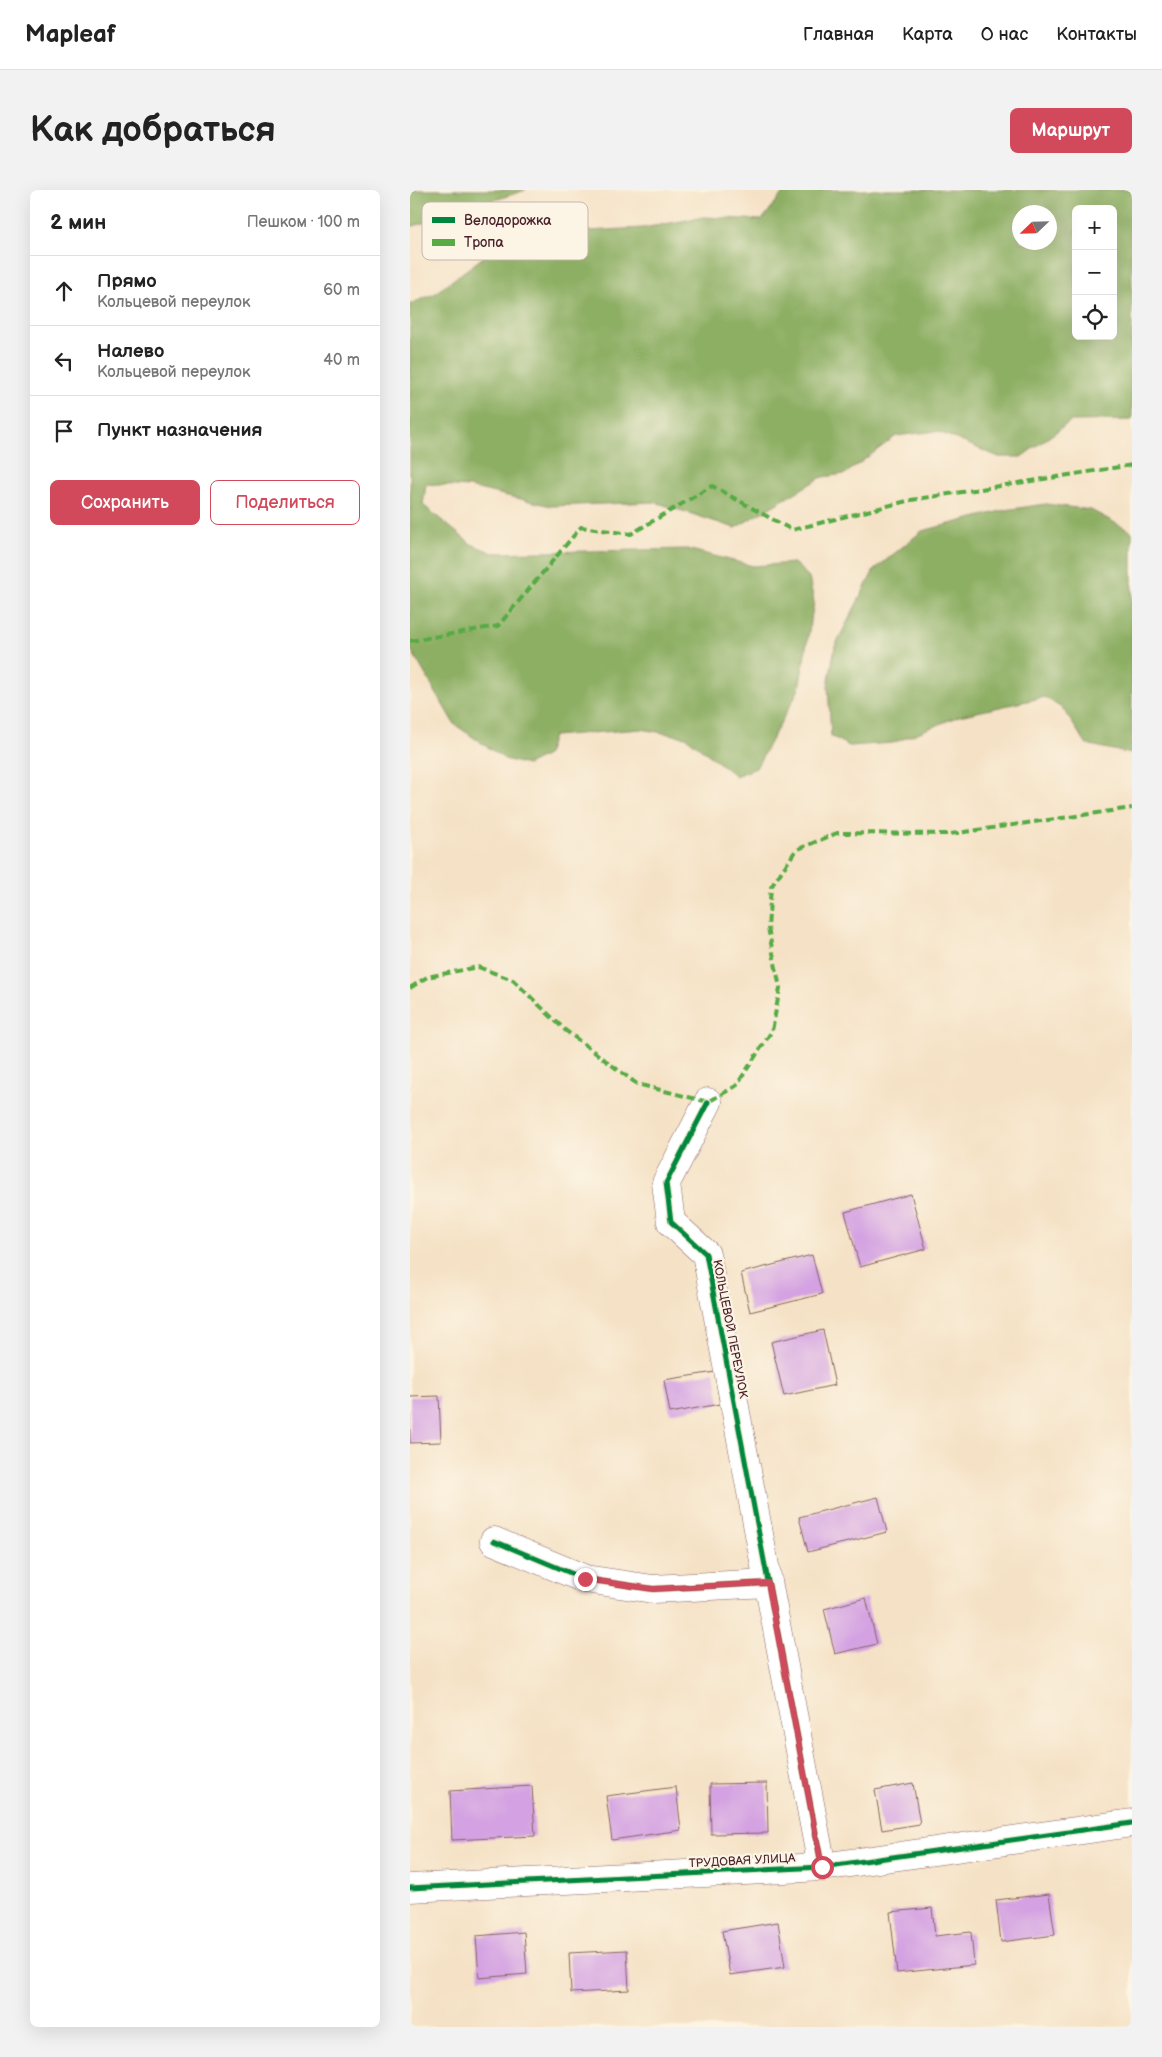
<!DOCTYPE html>
<html lang="ru">
<head>
<meta charset="utf-8">
<style>
	body { margin:0; font-family:"Balsamiq Sans",sans-serif; background:#f2f2f2; color:#222 }
	.controls { position:absolute; right:15px; top:15px; display:grid; overflow:hidden; border-radius:8px; box-shadow:0 5px 20px #0002 }
	.controls button { width:45px; height:45px; display:grid; place-items:center; padding:0; border:0; border-bottom:1px solid #e0e0e0; background:#fff; color:#222; font:25px sans-serif }
	.compass { position:absolute; left:602px; top:15px; width:45px; height:45px; border-radius:50%; background:#fff; box-shadow:0 5px 20px #0002; rotate:247deg }
	.stop { position:absolute; width:15px; height:15px; margin:-11px; border:4px solid #d1495b; border-radius:50%; background:#fff }
	.stop.end { background:#d1495b; border-color:#fff; box-shadow:0 1px 5px #0008 }
	.list { margin:0; padding:0; list-style:none }
	h2 { display:flex; justify-content:space-between; align-items:center; height:65px; margin:0; padding:0 20px; font-size:21px }
	h2 small { font-size:16px; font-weight:400; color:#767676 }
	.list li { display:grid; grid-template-columns:32px 1fr auto; gap:15px; align-items:center; box-sizing:border-box; height:70px; padding:0 20px; border-top:1px solid #e0e0e0 }
	.list b { display:block; font-size:19px; white-space:nowrap }
	.list p { margin:0; font-size:16px; white-space:nowrap; color:#767676 }
	.list em { font-size:16px; font-style:normal; color:#767676 }
	.actions { display:flex; gap:10px; padding:15px 20px }
	.actions a { flex:1; padding:11px 0; border:1px solid #d1495b; border-radius:8px; text-align:center; font-size:18px; color:#d1495b }
	.actions .main { background:#d1495b; color:#fff }
	.icon { flex:none; width:28px; height:28px; fill:none; stroke:currentColor; stroke-width:2; stroke-linecap:round; stroke-linejoin:round }
	.map { position:relative; flex:none; width:722px; height:1837px; overflow:hidden; border-radius:8px }
	header { display:flex; align-items:center; gap:30px; box-sizing:border-box; height:70px; padding:0 25px; background:#fff; border-bottom:1px solid #e0e0e0 }
	header strong { font-size:24px }
	nav { display:flex; gap:28px; margin-inline-start:auto; font-size:18px }
	.intro { display:flex; align-items:center; justify-content:space-between; box-sizing:border-box; height:120px; padding:0 30px }
	h1 { margin:0; font-size:35px }
	.button { padding:12px 22px; border-radius:8px; background:#d1495b; color:#fff; font-size:18px; font-weight:700 }
	main { display:flex; gap:30px; padding:0 30px }
	aside { flex:1; background:#fff; border-radius:8px; box-shadow:0 5px 20px #0002 }
	.map>svg:first-child { display:block }
	.forest { fill:#8daf63; stroke:#6c6747; fill-rule:evenodd }
	.building { fill:#d4a2e2 }
	.lines { fill:none; stroke-linecap:round; stroke-linejoin:round }
	.street-casing { stroke:#866361; stroke-width:29 }
	.street { stroke:#fff; stroke-width:28 }
	.quiet { stroke:#57aa44; stroke-width:4; stroke-dasharray:8 4; stroke-linecap:butt }
	.cycleway-casing { stroke:#fcf5e5; stroke-width:8 }
	.cycleway { stroke:#00873e; stroke-width:5 }
	.route { stroke:#d1495b; stroke-width:6 }
	.labels { text-anchor:middle; dominant-baseline:central; stroke-width:4.5; stroke-linejoin:round; paint-order:stroke }
	.street-label { font-size:12px; fill:#4a1f2b; stroke:#fcf5e5 }
	.key { fill:#fcf5e5; stroke:#c7b5ad; stroke-width:1 }
	.key-label { font-size:14px; fill:#4a1f2b }
</style>
</head>
<body>
<header>
<strong>Mapleaf</strong>
<nav><a>Главная</a><a>Карта</a><a>О нас</a><a>Контакты</a></nav>
</header>
<div class="intro"><h1>Как добраться</h1><a class="button">Маршрут</a></div>
<main>
<aside>
<h2>2 мин<small>Пешком · 100 m</small></h2>
<ul class="list">
<li><svg class="icon" aria-label="ahead" viewBox="0 0 24 24"><path d="M12 20V5M6 11l6-6 6 6"/></svg><div><b>Прямо</b><p>Кольцевой переулок</p></div><em>60 m</em></li>
<li><svg class="icon" aria-label="left" viewBox="0 0 24 24"><path d="M17 20v-9H6M10 6l-5 5 5 5"/></svg><div><b>Налево</b><p>Кольцевой переулок</p></div><em>40 m</em></li>
<li><svg class="icon" aria-label="arrive" viewBox="0 0 24 24"><path d="M6 21V4h12l-3 4 3 4H6"/></svg><div><b>Пункт назначения</b></div></li>
</ul>
<div class="actions"><a class="main">Сохранить</a><a>Поделиться</a></div>
</aside>
<div class="map">
<svg width="722" height="1837" viewBox="0 0 722 1837">
	<rect width="100%" height="100%" fill="#fcf5e5"/>
	<filter id="ink" filterUnits="userSpaceOnUse"><feTurbulence type="fractalNoise" baseFrequency=".02" numOctaves="2"/><feDisplacementMap in="SourceGraphic" scale="10" xChannelSelector="R" yChannelSelector="G"/><feConvolveMatrix kernelMatrix="1 2 1 2 8 2 1 2 1" color-interpolation-filters="sRGB"/></filter>
	<filter id="wash" filterUnits="userSpaceOnUse"><feTurbulence type="fractalNoise" baseFrequency=".0096" numOctaves="4" result="noise"/><feDisplacementMap in="SourceGraphic" scale="20" xChannelSelector="R" yChannelSelector="G"/><feGaussianBlur stdDeviation="1.12" result="paint"/><feColorMatrix in="noise" values="0 0 0 0 0 0 0 0 0 0 0 0 0 0 0 0 0 1.4 0 .05"/><feComposite in="paint" operator="in"/></filter>
	<g filter="url(#wash)">
		<rect width="100%" height="100%" fill="#f5e2c6"/>
		<g class="forest">
			<polygon points="0,0 116,0 0,37"/>
			<path d="M375 0H722V230L661 231 611 267H589L527 241 486 246 435 284 412 287 325 338 245 312 141 316 59 297 16 294 13 315 61 354 83 363 277 359 343 376 384 373 399 387 404 412 389 499 346 578 326 586 276 547 231 539 143 546 137 565 117 575 95 569 44 534 0 458V114L24 104 103 45 233 38 294 27 352 30ZM666 19H703V146H666ZM640 22V52H610V22Z"/>
			<polygon points="636,314 681,320 722,342 722,564 676,554 653,519 635,507 549,526 483,553 439,556 421,546 418,496 425,456 464,380 512,341 595,320"/>
		</g>
		<g id="blocks">
			<g class="building">
				<polygon points="501,1004 516,1059 450,1077 435,1022"/>
				<polygon points="402,1065 412,1104 340,1122 331,1083"/>
				<polygon points="413,1140 425,1195 374,1206 361,1152"/>
				<polygon points="305,1182 310,1214 260,1223 254,1190"/>
				<polygon points="29,1206 31,1252 0,1253 0,1207"/>
				<polygon points="468,1307 477,1342 398,1362 389,1327"/>
				<polygon points="456,1408 467,1454 425,1464 414,1419"/>
				<polygon points="357,1593 358,1643 301,1644 300,1594"/>
				<polygon points="503,1593 510,1634 472,1640 465,1600"/>
				<polygon points="122,1596 125,1646 42,1650 40,1601"/>
				<polygon points="266,1597 271,1640 202,1650 196,1606"/>
				<polygon points="639,1704 645,1745 591,1752 586,1710"/>
				<polygon points="522,1718 525,1746 561,1742 564,1775 487,1783 480,1722"/>
				<polygon points="368,1732 375,1777 320,1785 312,1741"/>
				<polygon points="114,1742 117,1784 69,1788 66,1746"/>
				<polygon points="217,1760 219,1800 161,1803 159,1763"/>
			</g>
		</g>
	</g>
	<g filter="url(#ink)">
		<use href="#blocks" fill-opacity="0" stroke="#866361" stroke-width="1"/>
		<g class="lines">
			<g class="street-casing">
				<g id="street">
					<polyline points="298,912 256,993 261,1032 296,1064 412,1677"/>
					<polyline points="84,1351 175,1389 243,1399 358,1393"/>
					<polyline points="0,1698 412,1677 722,1633"/>
				</g>
			</g>
			<use href="#street" class="street"/>
			<g class="quiet">
				<polyline points="0,451 88,436 171,337 221,344 302,296 382,340 501,310 722,275"/>
				<polyline points="0,798 17,787 68,777 103,790 155,840 227,894 298,912 326,896 362,841 370,798 358,738 361,697 386,660 427,643 540,644 722,618"/>
			</g>
			<g class="cycleway-casing">
				<g id="cycleway">
					<polyline points="298,912 256,993 261,1032 296,1064 412,1677"/>
					<polyline points="84,1351 175,1389 243,1399 358,1393"/>
					<polyline points="0,1698 412,1677 722,1633"/>
				</g>
			</g>
			<use href="#cycleway" class="cycleway"/>
		</g>
	</g>
	<g class="lines" filter="url(#ink)">
		<polyline class="route" points="175,1389 243,1399 358,1393 412,1677"/>
	</g>
	<g class="labels">
		<g class="street-label">
			<text transform="translate(320 1139) rotate(79)">КОЛЬЦЕВОЙ ПЕРЕУЛОК</text>
			<text transform="translate(332 1671) rotate(-3)">ТРУДОВАЯ УЛИЦА</text>
		</g>
	</g>
	<rect x="12" y="12" width="166" height="58" rx="8" class="key"/>
	<rect x="22" y="27" width="23" height="6" fill="#00873e"/>
	<rect x="22" y="49" width="23" height="7" fill="#57aa44"/>
	<g class="key-label">
		<text x="54" y="35">Велодорожка</text>
		<text x="54" y="57">Тропа</text>
	</g>
</svg>
<div class="controls">
<button>+</button>
<button>−</button>
<button><svg class="icon" aria-label="locate" viewBox="0 0 24 24"><circle cx="12" cy="12" r="6"/><path d="M12 2v4M12 18v4M2 12h4M18 12h4"/></svg></button>
</div>
<svg class="compass" viewBox="-18 -18 36 36"><path d="M0-13l5 13h-10z" fill="#e53935"/><path d="M0 13l5-13h-10z" fill="#767676"/></svg>
<div class="stop" style="left:412px;top:1677px"></div>
<div class="stop end" style="left:175px;top:1389px"></div>
</div>
</main>
</body>
</html>
